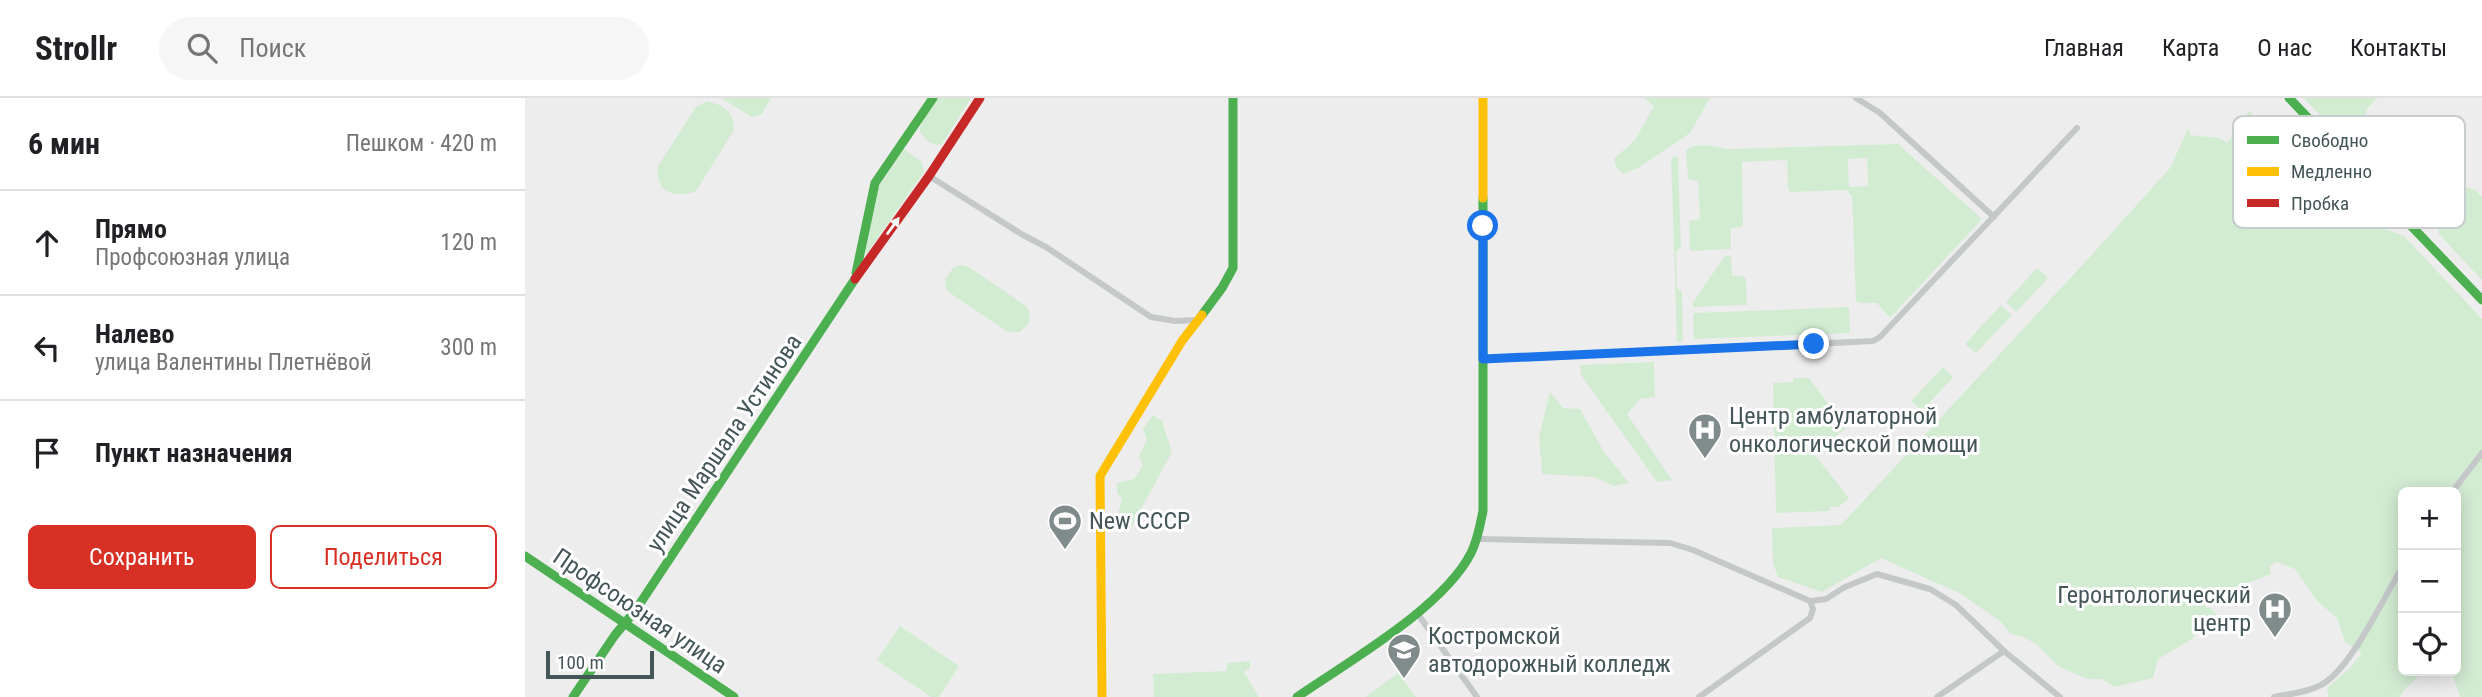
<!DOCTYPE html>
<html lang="ru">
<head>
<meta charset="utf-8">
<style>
	body { margin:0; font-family:"Roboto Condensed",sans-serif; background:#f6f6f6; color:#202124 }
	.controls { position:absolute; right:21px; bottom:21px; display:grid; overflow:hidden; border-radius:10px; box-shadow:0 4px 18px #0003 }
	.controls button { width:63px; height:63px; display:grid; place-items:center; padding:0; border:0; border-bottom:2px solid #e0e0e0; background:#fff; color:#202124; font:35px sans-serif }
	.scale { position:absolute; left:21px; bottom:18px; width:108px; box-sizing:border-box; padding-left:7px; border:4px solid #455658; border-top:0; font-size:19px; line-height:24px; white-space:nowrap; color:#455658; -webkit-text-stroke:5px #fff; paint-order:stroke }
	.stop { position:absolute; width:21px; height:21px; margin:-16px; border:5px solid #1a73e8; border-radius:50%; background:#fff }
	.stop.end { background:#1a73e8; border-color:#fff; box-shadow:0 2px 7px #0008 }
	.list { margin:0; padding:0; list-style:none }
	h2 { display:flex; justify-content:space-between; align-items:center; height:91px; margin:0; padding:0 28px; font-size:30px }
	h2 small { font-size:23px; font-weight:400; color:#757577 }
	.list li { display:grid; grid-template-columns:46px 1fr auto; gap:21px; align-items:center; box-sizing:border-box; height:105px; padding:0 28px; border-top:2px solid #e0e0e0 }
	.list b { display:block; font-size:26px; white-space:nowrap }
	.list p { margin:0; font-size:23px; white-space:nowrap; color:#757577 }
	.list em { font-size:23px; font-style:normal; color:#757577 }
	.actions { display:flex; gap:14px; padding:21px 28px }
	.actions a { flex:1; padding:16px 0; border:2px solid #d93025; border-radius:10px; text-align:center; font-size:24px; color:#d93025 }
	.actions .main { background:#d93025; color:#fff }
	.icon { flex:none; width:38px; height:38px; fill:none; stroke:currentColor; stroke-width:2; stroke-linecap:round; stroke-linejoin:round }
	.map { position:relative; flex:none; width:1957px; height:599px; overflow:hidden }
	header { display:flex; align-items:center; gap:42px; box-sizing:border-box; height:98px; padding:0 35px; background:#fff; border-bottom:2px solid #e0e0e0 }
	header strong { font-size:33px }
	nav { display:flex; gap:38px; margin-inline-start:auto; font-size:24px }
	.search { width:490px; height:63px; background:#f6f6f6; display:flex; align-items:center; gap:18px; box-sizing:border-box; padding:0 24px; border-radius:38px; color:#757577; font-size:26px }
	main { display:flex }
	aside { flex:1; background:#fff }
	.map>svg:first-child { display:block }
	.green { fill:#d2ecd2; fill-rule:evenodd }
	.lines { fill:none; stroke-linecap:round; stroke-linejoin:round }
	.street { stroke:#c4c8c9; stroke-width:6 }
	.fast { stroke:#4caf50; stroke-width:9 }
	.slow { stroke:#ffc107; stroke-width:9 }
	.jam { stroke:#c62828; stroke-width:9 }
	.oneway { fill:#f6fbf6 }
	.route { stroke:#1a73e8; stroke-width:9 }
	.labels { text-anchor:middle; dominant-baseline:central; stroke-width:6; stroke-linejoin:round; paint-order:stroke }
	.poi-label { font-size:24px; fill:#455658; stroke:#fff; text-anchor:start }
	.street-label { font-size:24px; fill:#455658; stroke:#fff }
	.key { fill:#fff; stroke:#c7cccd; stroke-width:2 }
	.key-label { font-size:19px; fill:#455658 }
</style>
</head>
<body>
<header>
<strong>Strollr</strong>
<div class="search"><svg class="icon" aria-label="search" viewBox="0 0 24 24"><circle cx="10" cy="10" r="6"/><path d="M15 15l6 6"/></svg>Поиск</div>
<nav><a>Главная</a><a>Карта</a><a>О нас</a><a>Контакты</a></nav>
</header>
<main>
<aside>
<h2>6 мин<small>Пешком · 420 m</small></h2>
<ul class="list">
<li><svg class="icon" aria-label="ahead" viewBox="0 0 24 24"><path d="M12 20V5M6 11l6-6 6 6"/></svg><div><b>Прямо</b><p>Профсоюзная улица</p></div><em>120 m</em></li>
<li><svg class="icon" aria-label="left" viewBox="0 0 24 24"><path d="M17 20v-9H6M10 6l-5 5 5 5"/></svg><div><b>Налево</b><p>улица Валентины Плетнёвой</p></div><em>300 m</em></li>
<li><svg class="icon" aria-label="arrive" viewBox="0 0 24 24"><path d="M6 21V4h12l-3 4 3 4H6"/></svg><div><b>Пункт назначения</b></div></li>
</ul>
<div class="actions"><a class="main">Сохранить</a><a>Поделиться</a></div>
</aside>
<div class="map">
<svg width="1957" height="599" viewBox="0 0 1957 599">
	<rect width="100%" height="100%" fill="#eeeded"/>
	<g class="green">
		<polygon points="196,0 246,0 237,16 227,19"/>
		<polygon points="411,0 446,0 417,46 411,47 404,44 394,33 398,20"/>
		<polygon points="1119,0 1185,0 1165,35 1113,70 1099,76 1091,69 1089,61 1110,42 1129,8"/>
		<path d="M1779 0H1852L1842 11 1840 19 1859 38 1864 31C1875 37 1885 47 1887 59 1879 71 1869 82 1853 77Z"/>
		<path d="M183 3C200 8 209 14 209 32L171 93C149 102 130 93 133 68L171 9Z"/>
		<path d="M1724 13 1787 82C1810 89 1804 116 1832 114L1840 123 1879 138 1957 221V599H1935L1926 573H1931V394H1878V573H1898C1891 583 1881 587 1875 599H1803L1802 590 1825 570 1837 555 1820 544 1812 520 1792 503 1770 471 1752 464 1745 468 1746 476 1689 498 1679 505 1681 509 1687 511 1691 517 1680 523 1667 541 1633 561 1628 580 1589 589 1577 581H1562L1533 568 1511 546 1498 539 1486 536 1475 523 1434 495 1356 460 1297 494 1253 479 1248 465 1247 430 1316 427 1563 161 1645 70 1663 31 1665 37 1694 40 1702 45Z"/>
		<path d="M1373 46 1457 121 1365 220 1352 205H1336L1331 203 1327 98 1321 92 1266 94 1263 91 1262 62 1217 64 1218 127 1216 129 1206 130V151L1168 153 1165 151 1164 123 1175 121 1173 83 1163 81 1161 52C1173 44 1189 48 1201 51ZM1342 60 1343 88 1324 89 1323 61Z"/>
		<polygon points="379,51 397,64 399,74 340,158 352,92"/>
		<polygon points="1150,58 1153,59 1156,149 1151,153 1152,190 1157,194 1158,241 1156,244 1152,244 1146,61"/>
		<path d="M1935 90C1944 89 1951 91 1957 99V182L1914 136 1911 119 1912 104 1922 95Z"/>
		<polygon points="1200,158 1206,158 1207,178 1218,178 1221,181 1222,207 1168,209 1168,204"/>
		<polygon points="436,167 444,169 501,208 505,214 504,225 495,234 483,234 425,195 421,191 420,181 429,169"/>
		<polygon points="1512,170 1523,180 1491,214 1481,204"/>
		<polygon points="1476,207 1487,217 1451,255 1440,246"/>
		<polygon points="1324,209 1325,235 1169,241 1168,215"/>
		<polygon points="1129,264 1130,299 1115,301 1102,316 1147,382 1132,384 1056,277 1055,267"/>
		<polygon points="1418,269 1428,279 1397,313 1386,303"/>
		<polygon points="1268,280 1284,280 1321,330 1289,356 1324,400 1313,409 1305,409 1304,413 1251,415 1248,285 1268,284"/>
		<polygon points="1025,294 1038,310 1055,311 1079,354 1104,385 1089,388 1069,379 1017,376 1014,338"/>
		<polygon points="628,317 637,323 647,354 604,433 590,428 597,400 592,395 592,385 609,381 618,368 614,358 622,342 618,331"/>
		<polygon points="375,528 434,568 414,599 406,599 352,562"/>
		<polygon points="725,563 725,570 719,574 734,599 629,599 628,576 702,573 702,565"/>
		<polygon points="873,575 891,599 841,599"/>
	</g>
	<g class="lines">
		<g class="street">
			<polyline points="1331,0 1355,15 1469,119"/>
			<polyline points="404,78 498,137 521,149 626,219 650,223 672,222"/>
			<polyline points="958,262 1348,243 1355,239 1552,30"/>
			<polyline points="1927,394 1957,355"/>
			<polyline points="953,441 1145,445 1168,452 1285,503 1288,511 1285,520 1174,599"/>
			<polyline points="1285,503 1301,501 1320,489 1352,476 1405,491 1431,507 1479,553 1535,599"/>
			<polyline points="892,515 952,599"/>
			<polyline points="1412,599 1479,553"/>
			<path d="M1749 599C1764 596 1781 595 1796 587 1827 570 1858 500 1878 468"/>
		</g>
		<g class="fast">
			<polyline points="1764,0 1957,202"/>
			<polyline points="331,175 350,85 408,0"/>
			<polyline points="677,217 697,190 708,170 708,0"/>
			<polyline points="0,458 209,599"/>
			<polyline points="48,599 90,537 110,513 330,181"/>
			<path d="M772 599C824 563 918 510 946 455 953 441 955 427 958 413V100"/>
		</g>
		<g class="slow">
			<polyline points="958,0 958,100"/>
			<polyline points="577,599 575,378 657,243 677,217"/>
		</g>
		<polyline class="jam" points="330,181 404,78 455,0"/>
	</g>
	<defs><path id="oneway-solid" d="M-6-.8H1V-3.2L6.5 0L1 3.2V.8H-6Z" transform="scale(1.75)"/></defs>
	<use class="oneway" href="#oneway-solid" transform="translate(368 128) rotate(-54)"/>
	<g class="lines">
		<polyline class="route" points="958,128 958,261 1289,246"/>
	</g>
	<defs>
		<g id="hospital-pin" transform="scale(1.75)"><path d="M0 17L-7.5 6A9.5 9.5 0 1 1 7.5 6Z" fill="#808b8c" stroke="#fff"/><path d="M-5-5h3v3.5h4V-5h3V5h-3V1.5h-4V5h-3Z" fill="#fff"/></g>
		<g id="stadium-pin" transform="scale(1.75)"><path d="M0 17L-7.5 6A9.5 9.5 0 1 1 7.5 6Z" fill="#808b8c" stroke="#fff"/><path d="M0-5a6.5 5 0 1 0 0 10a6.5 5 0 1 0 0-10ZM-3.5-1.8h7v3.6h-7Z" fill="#fff"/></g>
		<g id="university-pin" transform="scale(1.75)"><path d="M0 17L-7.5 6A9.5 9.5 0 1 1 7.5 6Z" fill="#808b8c" stroke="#fff"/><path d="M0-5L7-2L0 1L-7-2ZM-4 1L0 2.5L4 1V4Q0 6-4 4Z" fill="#fff"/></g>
	</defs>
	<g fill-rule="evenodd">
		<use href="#hospital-pin" x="1180" y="332"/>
		<use href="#stadium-pin" x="540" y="423"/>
		<use href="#hospital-pin" x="1750" y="511"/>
		<use href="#university-pin" x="879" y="552"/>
	</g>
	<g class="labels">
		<g class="poi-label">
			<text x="1204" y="318">Центр амбулаторной<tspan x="1204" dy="28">онкологической помощи</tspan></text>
			<text x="564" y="423">New СССР</text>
			<text x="1726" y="497" text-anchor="end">Геронтологический<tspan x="1726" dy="28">центр</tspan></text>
			<text x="903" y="538">Костромской<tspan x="903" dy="28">автодорожный колледж</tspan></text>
		</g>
		<g class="street-label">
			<text transform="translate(199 345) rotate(-56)">улица Маршала Устинова</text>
			<text transform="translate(115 513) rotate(34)">Профсоюзная улица</text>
		</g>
	</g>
	<rect x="1708" y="18" width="232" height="112" rx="10" class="key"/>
	<rect x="1722" y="38" width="32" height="8" fill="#4caf50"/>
	<rect x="1722" y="69" width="32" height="9" fill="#ffc107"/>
	<rect x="1722" y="101" width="32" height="8" fill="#c62828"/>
	<g class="key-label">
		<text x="1766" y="49">Свободно</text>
		<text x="1766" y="80">Медленно</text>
		<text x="1766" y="112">Пробка</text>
	</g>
</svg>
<div class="controls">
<button>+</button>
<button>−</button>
<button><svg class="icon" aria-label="locate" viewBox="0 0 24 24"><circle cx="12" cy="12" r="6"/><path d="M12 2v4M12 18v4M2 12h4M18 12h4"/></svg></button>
</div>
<div class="scale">100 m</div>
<div class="stop" style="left:958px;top:128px"></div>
<div class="stop end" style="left:1289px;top:246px"></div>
</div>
</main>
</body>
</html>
